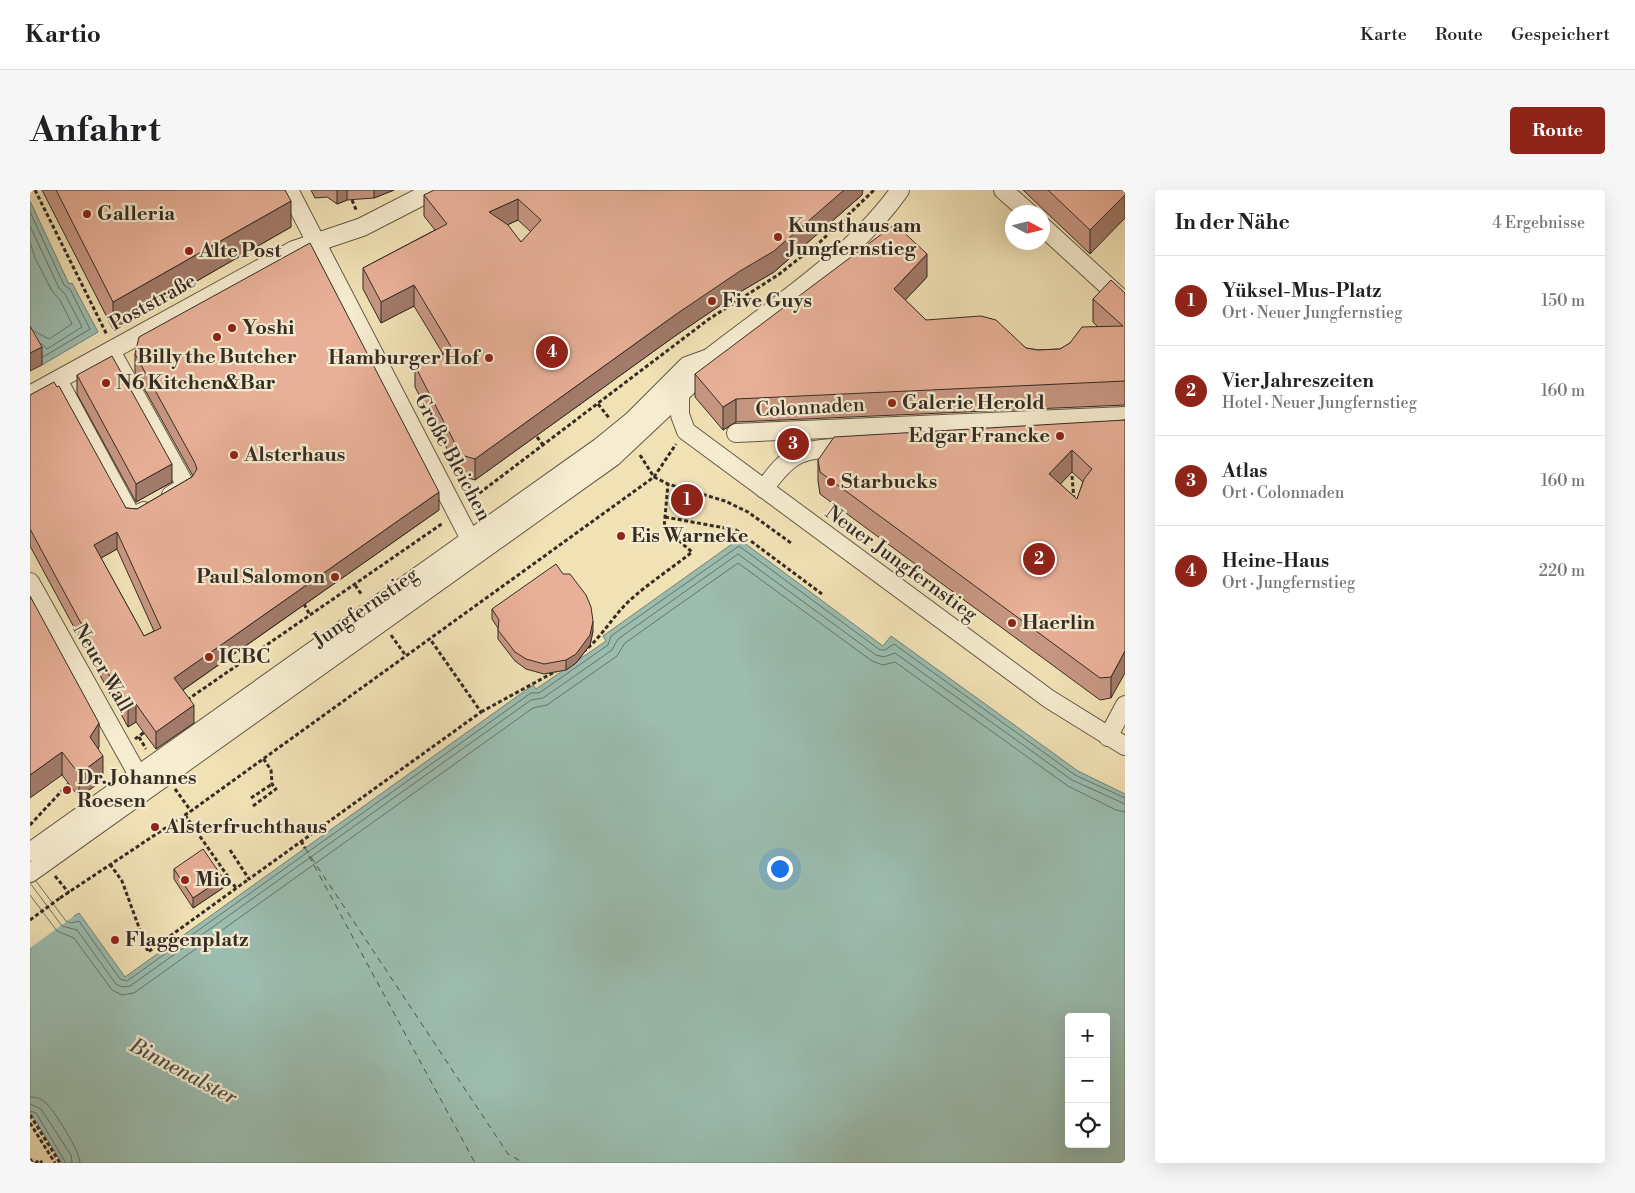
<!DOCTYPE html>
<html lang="de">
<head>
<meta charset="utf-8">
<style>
	body { margin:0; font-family:"Libre Bodoni",serif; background:#f6f6f6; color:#202124 }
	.controls { position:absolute; right:15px; bottom:15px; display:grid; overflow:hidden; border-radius:5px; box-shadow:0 5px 20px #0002 }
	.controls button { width:45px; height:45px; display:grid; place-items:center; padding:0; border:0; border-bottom:1px solid #e0e0e0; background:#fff; color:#202124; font:25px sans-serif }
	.compass { position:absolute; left:975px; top:15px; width:45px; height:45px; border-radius:50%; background:#fff; box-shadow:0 5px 20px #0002; rotate:97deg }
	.you { position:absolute; left:749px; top:678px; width:18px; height:18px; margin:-12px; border:4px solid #fff; border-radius:50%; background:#1a73e8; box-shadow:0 0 0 8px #1a73e833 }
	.badge { display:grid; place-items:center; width:32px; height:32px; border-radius:50%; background:#8f2418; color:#fff; font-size:16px; font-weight:700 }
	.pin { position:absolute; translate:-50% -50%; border:2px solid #fff; box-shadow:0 1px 5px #0006 }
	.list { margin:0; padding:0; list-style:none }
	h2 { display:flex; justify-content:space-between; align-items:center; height:65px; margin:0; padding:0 20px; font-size:21px }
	h2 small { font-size:16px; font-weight:400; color:#757577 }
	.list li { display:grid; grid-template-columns:32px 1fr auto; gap:15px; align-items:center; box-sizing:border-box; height:90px; padding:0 20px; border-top:1px solid #e0e0e0 }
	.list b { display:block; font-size:19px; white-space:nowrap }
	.list p { margin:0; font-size:16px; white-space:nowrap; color:#757577 }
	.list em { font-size:16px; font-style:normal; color:#757577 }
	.icon { flex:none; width:28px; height:28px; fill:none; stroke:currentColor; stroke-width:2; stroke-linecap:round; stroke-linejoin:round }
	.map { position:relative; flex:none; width:1095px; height:973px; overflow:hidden; border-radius:5px }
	header { display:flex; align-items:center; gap:30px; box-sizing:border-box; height:70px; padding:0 25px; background:#fff; border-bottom:1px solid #e0e0e0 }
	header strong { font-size:24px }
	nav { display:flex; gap:28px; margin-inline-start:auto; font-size:18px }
	.intro { display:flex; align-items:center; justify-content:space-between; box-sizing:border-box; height:120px; padding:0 30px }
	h1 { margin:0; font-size:35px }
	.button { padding:12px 22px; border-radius:5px; background:#8f2418; color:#fff; font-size:18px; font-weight:700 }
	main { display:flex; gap:30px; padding:0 30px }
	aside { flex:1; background:#fff; border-radius:5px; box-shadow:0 5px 20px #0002 }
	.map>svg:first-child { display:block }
	.water { fill:#9bbdb0; stroke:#728378; fill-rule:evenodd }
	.pier { fill:#f1e2b6 }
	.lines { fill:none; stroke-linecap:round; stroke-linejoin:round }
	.shore { stroke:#68746a; stroke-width:1 }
	.ferry { stroke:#4e5047; stroke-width:1; stroke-dasharray:6 5; stroke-linecap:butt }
	.minor-casing { stroke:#645a48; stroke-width:20 }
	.path { stroke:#352c24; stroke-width:3; stroke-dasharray:4 2.5; stroke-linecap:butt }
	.minor { stroke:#f6ecd0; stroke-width:18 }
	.path-bridge { stroke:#352c24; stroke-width:3; stroke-dasharray:4 2.5; stroke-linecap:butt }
	.wall { fill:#c89783; stroke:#352c24; fill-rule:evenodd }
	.shaded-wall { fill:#a27b6a; stroke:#352c24 }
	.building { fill:#e8b098; stroke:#352c24; fill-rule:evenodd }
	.poi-dot { fill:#8f2418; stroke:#f6ecd0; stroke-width:2 }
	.labels { text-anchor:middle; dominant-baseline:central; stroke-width:4.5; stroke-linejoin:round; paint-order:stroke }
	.poi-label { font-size:20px; font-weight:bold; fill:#352c24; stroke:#f6ecd0; text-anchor:start }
	.street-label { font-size:20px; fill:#352c24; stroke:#f6ecd0 }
	.water-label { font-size:21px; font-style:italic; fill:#4e5047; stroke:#f6ecd0 }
</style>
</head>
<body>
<header>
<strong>Kartio</strong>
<nav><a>Karte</a><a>Route</a><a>Gespeichert</a></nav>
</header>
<div class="intro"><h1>Anfahrt</h1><a class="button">Route</a></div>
<main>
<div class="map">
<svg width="1095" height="973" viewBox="0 0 1095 973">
	<rect width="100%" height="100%" fill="#f1e2b6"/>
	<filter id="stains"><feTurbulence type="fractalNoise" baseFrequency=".004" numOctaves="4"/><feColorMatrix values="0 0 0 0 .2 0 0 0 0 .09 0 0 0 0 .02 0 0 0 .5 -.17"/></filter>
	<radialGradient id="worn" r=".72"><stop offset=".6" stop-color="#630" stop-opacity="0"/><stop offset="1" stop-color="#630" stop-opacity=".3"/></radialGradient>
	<g class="water">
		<polygon points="0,11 39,94 42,93 68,142 12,175 0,156"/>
		<path d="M709 349 853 456 861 446 1048 581 1095 604V973H32L0 922V674L41 728 49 723 95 787 503 495 506 499 576 451 573 446ZM1039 827H1076V954H1039Z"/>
	</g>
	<polygon class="pier" points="0,672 44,726 0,758"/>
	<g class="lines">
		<g class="shore">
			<polyline points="0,22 34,95 40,99 60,139 13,167"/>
			<polyline points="0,36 29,98 35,104 52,137 17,159 11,153"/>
			<polyline points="0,52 5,68 22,101 30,110 42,134 19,149 4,141"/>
			<polyline points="6,691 36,731 41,733 49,731 90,789 97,791 501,503 509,503 578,455 581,446 709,356 850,460 855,460 864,454 1045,585 1095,608"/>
			<polyline points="0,693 32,736 47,740 86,794 92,797 100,796 501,510 513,508 582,460 588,449 708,364 846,465 854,467 865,463 1042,590 1095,614"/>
			<polyline points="0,705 27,741 44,748 82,800 92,805 104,803 503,518 517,515 587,466 595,453 708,373 842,471 853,475 865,472 1038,596 1086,620 1095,622"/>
			<path d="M0 907C6 907 10 908 15 912 24 920 50 961 50 973"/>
			<polyline points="0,914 11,919 41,965 42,973"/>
			<polyline points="0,921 6,923 36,973"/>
		</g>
		<g class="ferry">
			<polyline points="275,658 478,964 494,973"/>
			<polyline points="279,666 445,973"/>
		</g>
		<g class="minor-casing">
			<g id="minor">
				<polyline points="259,0 440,349 441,360"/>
				<polyline points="973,0 998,22"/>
				<polyline points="1012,36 1095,112"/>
				<polyline points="81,161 156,296 141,305"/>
				<polyline points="28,190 102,327 114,321"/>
				<polyline points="0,205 264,60 332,37 404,0"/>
				<polyline points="650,205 650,225 656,241 1019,509 1095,556"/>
				<polyline points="706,243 1095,226"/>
				<path d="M734 299C762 259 772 260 819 257"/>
				<polyline points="0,392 108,585"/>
				<polyline points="1078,547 1095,515"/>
				<path d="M0 662 570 257 602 231 657 176 679 168C743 118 823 67 870 0"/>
				<polyline points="0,683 583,267 666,189 677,171"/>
			</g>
		</g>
		<g class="path">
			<polyline points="5,0 77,145"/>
			<polyline points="322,10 327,22"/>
			<polyline points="568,214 580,229"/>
			<polyline points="507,247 513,255"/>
			<polyline points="610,265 624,287 638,294 695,311 718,322 761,353"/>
			<polyline points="1042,286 1044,310"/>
			<polyline points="439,311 679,129 748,85 790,52 844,0"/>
			<polyline points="635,327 706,340 792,404"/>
			<polyline points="325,395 332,405"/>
			<polyline points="274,414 280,425"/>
			<polyline points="361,445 376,466"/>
			<path d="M553 462C571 448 581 429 597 413 617 394 641 379 662 362L634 338 638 294"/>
			<polyline points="157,510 413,333"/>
			<polyline points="451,522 528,480"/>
			<polyline points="109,547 116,559"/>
			<polyline points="105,549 116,541"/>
			<polyline points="145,599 161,621"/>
			<polyline points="221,608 242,594"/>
			<polyline points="223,616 246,599 242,594 241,580 233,568"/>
			<polyline points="155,625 206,698"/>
			<polyline points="0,635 41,591"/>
			<polyline points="271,651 275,658"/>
			<polyline points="200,660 219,689 451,522 400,449"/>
			<polyline points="80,674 92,691 118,762 219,689"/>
			<polyline points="25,686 39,703"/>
			<polyline points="30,708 161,621 624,287 646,254"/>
			<polyline points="0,925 30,973"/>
			<polyline points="0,933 25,973"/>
			<polyline points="0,969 3,973"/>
			<polyline points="5,973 10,970 12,973"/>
		</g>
		<use href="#minor" class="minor"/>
		<polyline class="path-bridge" points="0,730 30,708"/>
	</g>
	<g class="wall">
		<polygon points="12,0 255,0 261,37 83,139"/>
		<polygon points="281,0 364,0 344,8 317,10 307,14 297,7 285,8"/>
		<polygon points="993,0 1095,0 1060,64"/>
		<path d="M394 5H832L744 82 710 102 645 146 445 290 431 286 385 197V176L413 164 384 116 351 133 333 99V78L405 40 394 26ZM488 30 501 42 491 52 477 35Z"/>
		<polygon points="897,87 875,110 896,130 996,158 1008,160 1030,159 1068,137 1063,132 1063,109 1095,103 1095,215 706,232 693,240 665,207 665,184"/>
		<path d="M105 164 409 320 153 500 164 533 126 559 106 532 98 537 0 356V205L96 318 107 319 162 287 163 286 105 182ZM87 359 124 441 114 446 71 368Z"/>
		<polygon points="47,185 142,292 106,312 47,204"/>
		<path d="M1095 230 1081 508 1070 510 790 304 788 291V270ZM1042 282 1053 292 1047 309 1030 294Z"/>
		<polygon points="0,406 69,557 68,558 73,590 49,607 32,585"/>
		<polygon points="462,419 563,441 560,455 546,473 536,480 514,484 496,479 485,471 468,449 468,438 462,429"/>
		<polygon points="144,679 193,698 163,718 144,689"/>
	</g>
	<g class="shaded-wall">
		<polygon points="307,0 317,0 317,10 307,14"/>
		<polygon points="344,0 364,0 344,8"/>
		<polygon points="814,0 833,0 832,5 744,82 710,102 645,146 445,290 445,269 645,125"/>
		<polygon points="1095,5 1095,28 1060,64 1060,40"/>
		<polygon points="488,9 488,30 459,43 459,22"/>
		<polygon points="261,11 261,37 83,139 83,112"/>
		<polygon points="897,64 897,87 864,122 864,99"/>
		<polygon points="384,95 384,116 351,133 351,112"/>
		<polygon points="12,157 12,175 0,181 0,163"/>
		<polygon points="706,209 706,232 693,240 693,217"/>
		<polygon points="1042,260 1042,282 1019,306 1019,284"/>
		<polygon points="142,274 142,292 106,312 106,294"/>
		<polygon points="409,302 409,320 144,506 144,488"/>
		<polygon points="87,342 87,359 64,372 64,355"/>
		<polygon points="563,431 563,441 560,455 546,473 536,480 536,470"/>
		<polygon points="1095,461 1095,483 1081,508 1081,487"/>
		<polygon points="106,514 106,532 98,537 98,520"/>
		<polygon points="164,515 164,533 126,559 126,542"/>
		<polygon points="69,533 69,557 60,570 60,547"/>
		<polygon points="32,562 32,585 0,608 0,585"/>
		<polygon points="73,566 73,590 49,607 49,584"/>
		<polygon points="193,688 193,698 163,718 163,708"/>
	</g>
	<g class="building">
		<polygon points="26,0 255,0 261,11 83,112"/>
		<path d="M404 0H814L744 61 710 81 645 125 445 269 431 265 385 176 423 160 384 95 351 112 333 78 417 34 394 5ZM488 9 511 30 491 52 478 35 459 22Z"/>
		<polygon points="1018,0 1095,0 1095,5 1060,40"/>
		<polygon points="865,34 897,64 864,99 896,130 951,126 966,130 996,158 1008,160 1030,159 1040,153 1052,137 1093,136 1063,109 1081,90 1095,103 1095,191 706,209 693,217 665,184"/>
		<path d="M280 53 409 302 144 488 164 515 126 542 106 514 98 520 0 339V205L24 192 27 197 29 196 96 318 107 319 162 287 167 279 165 273 105 164 109 147ZM87 342 131 438 114 446 64 355Z"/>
		<polygon points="0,136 12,157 0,163"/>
		<polygon points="82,166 142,274 106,294 47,185"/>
		<path d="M1095 230V461L1081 487 1070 488 790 282 788 270 804 247ZM1042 260 1062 279 1054 289 1047 309 1019 284Z"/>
		<polygon points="526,374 533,384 540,384 556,405 561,417 563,431 560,445 546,464 536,470 514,474 496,469 485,462 468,440 469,430 462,419"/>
		<polygon points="0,406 69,533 60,547 73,566 49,584 32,562 0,585"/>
		<polygon points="173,659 193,688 163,708 144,679"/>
	</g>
	<g class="poi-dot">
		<circle cx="57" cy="24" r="5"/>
		<circle cx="748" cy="47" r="5"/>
		<circle cx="159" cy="61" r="5"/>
		<circle cx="682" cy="111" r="5"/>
		<circle cx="202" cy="138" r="5"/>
		<circle cx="187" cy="147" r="5"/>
		<circle cx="459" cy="168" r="5"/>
		<circle cx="76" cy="193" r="5"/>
		<circle cx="862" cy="213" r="5"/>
		<circle cx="1030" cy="246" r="5"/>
		<circle cx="204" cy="265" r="5"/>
		<circle cx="801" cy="292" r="5"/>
		<circle cx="591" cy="346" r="5"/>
		<circle cx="305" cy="387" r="5"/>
		<circle cx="982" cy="433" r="5"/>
		<circle cx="179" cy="467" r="5"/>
		<circle cx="37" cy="600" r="5"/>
		<circle cx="125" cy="637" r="5"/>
		<circle cx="155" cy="690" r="5"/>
		<circle cx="85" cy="750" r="5"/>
	</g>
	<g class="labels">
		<g class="poi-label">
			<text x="67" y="24">Galleria</text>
			<text x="758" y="36">Kunsthaus am<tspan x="758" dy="23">Jungfernstieg</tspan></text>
			<text x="169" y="61">Alte Post</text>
			<text x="692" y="111">Five Guys</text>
			<text x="212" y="138">Yoshi</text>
			<text x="187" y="167" text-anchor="middle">Billy the Butcher</text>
			<text x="449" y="168" text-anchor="end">Hamburger Hof</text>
			<text x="86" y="193">N6 Kitchen&amp;Bar</text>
			<text x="872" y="213">Galerie Herold</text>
			<text x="1020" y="246" text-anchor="end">Edgar Francke</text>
			<text x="214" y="265">Alsterhaus</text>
			<text x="811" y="292">Starbucks</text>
			<text x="601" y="346">Eis Warneke</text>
			<text x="295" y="387" text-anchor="end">Paul Salomon</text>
			<text x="992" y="433">Haerlin</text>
			<text x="189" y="467">ICBC</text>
			<text x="47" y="588">Dr. Johannes<tspan x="47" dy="23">Roesen</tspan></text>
			<text x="135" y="637">Alsterfruchthaus</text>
			<text x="165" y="690">Mio</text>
			<text x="95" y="750">Flaggenplatz</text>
		</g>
		<g class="street-label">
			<text transform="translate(123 113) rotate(-29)">Poststraße</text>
			<text transform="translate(780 218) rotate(-3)">Colonnaden</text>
			<text transform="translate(422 268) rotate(62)">Große Bleichen</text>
			<text transform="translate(871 374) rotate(36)">Neuer Jungfernstieg</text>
			<text transform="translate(336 418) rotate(-35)">Jungfernstieg</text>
			<text transform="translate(72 478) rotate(60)">Neuer Wall</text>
		</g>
		<g class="water-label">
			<text transform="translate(153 882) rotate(28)">Binnenalster</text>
		</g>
	</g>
	<rect width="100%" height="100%" filter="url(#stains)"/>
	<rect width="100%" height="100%" fill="url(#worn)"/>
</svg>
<div class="controls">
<button>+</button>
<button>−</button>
<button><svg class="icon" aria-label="locate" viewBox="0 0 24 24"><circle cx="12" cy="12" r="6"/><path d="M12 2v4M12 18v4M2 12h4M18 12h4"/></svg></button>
</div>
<svg class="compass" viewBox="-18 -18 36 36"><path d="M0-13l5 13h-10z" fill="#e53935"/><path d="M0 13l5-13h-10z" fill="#757577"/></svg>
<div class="you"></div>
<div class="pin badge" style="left:657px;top:310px">1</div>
<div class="pin badge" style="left:1009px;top:369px">2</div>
<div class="pin badge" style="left:763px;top:254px">3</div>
<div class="pin badge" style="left:522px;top:162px">4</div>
</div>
<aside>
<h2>In der Nähe<small>4 Ergebnisse</small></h2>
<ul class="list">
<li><span class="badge">1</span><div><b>Yüksel-Mus-Platz</b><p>Ort · Neuer Jungfernstieg</p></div><em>150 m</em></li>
<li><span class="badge">2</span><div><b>Vier Jahreszeiten</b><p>Hotel · Neuer Jungfernstieg</p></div><em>160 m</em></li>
<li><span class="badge">3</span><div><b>Atlas</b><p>Ort · Colonnaden</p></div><em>160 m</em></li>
<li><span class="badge">4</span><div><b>Heine-Haus</b><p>Ort · Jungfernstieg</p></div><em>220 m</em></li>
</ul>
</aside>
</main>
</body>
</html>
